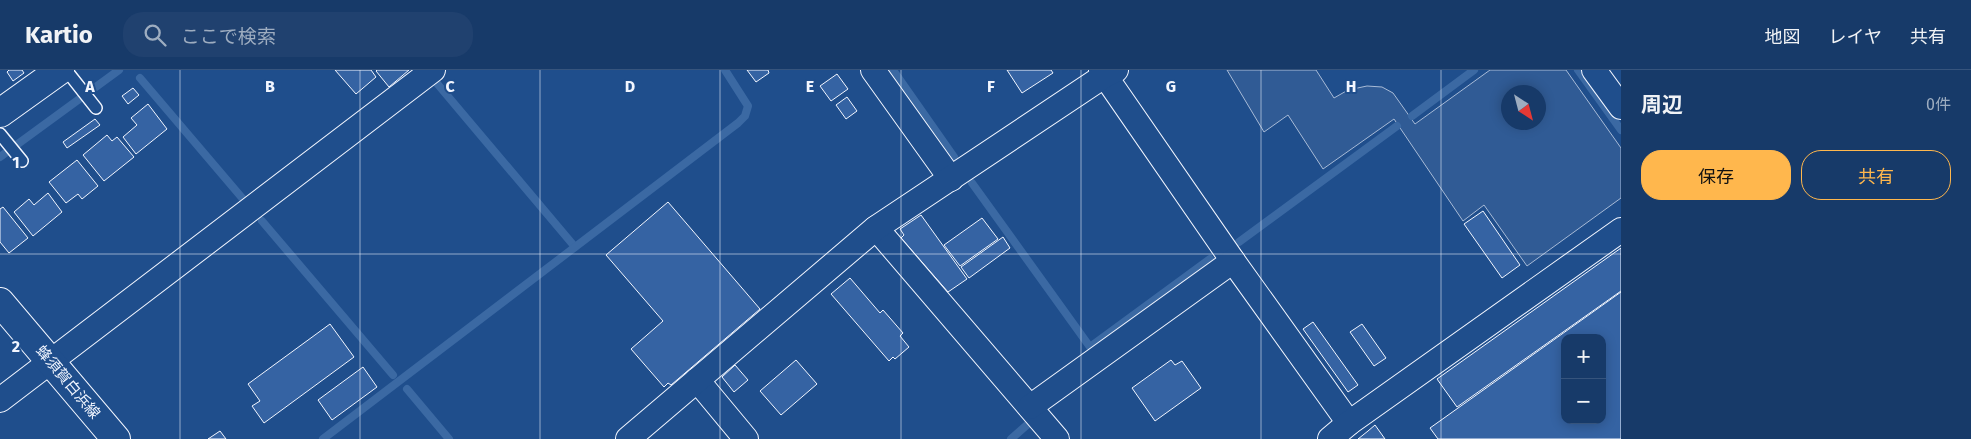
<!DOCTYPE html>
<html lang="ja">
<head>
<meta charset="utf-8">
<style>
	body { margin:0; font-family:"Fira Sans","Noto Sans JP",sans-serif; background:#20416f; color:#f1f3f6 }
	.controls { position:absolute; right:15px; bottom:15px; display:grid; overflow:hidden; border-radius:10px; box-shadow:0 2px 12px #0003 }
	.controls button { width:45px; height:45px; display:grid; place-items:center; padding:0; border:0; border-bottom:1px solid #36547d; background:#173a69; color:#f1f3f6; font:25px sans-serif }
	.compass { position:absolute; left:1501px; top:15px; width:45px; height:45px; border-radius:50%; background:#173a69; box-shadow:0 2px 12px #0003; rotate:144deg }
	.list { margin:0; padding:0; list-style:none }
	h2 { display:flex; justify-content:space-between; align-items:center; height:65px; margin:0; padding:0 20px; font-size:21px }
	h2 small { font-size:16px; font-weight:400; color:#9eadc0 }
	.actions { display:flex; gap:10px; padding:15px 20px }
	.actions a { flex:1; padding:11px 0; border:1px solid #ffb74d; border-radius:20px; text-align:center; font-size:18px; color:#ffb74d }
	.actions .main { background:#ffb74d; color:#111 }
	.icon { flex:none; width:28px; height:28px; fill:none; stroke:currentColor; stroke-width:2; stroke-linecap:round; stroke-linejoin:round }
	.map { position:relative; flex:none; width:1621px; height:369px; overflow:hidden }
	header { display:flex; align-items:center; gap:30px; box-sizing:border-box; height:70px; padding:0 25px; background:#173a69; border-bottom:1px solid #36547d }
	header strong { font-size:24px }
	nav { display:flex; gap:28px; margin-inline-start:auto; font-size:18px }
	.search { width:350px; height:45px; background:#20416f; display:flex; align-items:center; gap:12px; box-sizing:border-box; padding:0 18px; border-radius:20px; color:#9eadc0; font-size:19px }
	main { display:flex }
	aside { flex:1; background:#173a69 }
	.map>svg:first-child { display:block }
	.parking { fill:#305b95; stroke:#a8bbd7; fill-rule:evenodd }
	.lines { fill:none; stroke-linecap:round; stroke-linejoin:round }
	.stream { stroke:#3b69a3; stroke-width:8 }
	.building { fill:#3563a3; stroke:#f2f6ff; fill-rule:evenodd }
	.lane-casing { stroke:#f2f6ff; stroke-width:14 }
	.street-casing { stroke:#f2f6ff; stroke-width:26 }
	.secondary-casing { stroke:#f2f6ff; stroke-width:30 }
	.lane { stroke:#1f4e8c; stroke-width:11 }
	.street { stroke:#1f4e8c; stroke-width:24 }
	.secondary { stroke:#1f4e8c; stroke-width:28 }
	.grid { fill:none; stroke:#f2f6ff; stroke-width:1; stroke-opacity:0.55 }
	.labels { text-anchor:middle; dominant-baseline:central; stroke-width:4; stroke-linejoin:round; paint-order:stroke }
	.street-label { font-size:15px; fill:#f2f6ff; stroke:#1f4e8c }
	.grid-label { font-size:16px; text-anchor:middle; font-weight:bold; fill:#f2f6ff; stroke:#1f4e8c; stroke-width:4; stroke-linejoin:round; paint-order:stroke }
</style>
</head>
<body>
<header>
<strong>Kartio</strong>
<div class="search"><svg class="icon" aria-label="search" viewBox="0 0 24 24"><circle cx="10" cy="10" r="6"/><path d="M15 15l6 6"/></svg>ここで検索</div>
<nav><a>地図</a><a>レイヤ</a><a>共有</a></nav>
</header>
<main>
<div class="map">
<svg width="1621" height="369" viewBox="0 0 1621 369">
	<rect width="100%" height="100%" fill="#1f4e8c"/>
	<path class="parking" d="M1227 0H1316L1334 28 1348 20 1367 16 1382 17 1393 23 1415 54 1490 0H1566L1621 78V128L1527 196 1484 135 1463 151 1394 49 1323 99 1288 45 1264 62ZM1508 22H1538V52H1508Z"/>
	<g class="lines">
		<g class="stream">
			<polyline points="893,0 954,87"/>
			<polyline points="1578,0 1621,60"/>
			<polyline points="140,8 243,129"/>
			<polyline points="435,11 575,177"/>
			<polyline points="1412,46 1474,0"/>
			<polyline points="0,87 119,0"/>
			<polyline points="972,113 1090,277 1210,189"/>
			<polyline points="262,151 393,305"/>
			<polyline points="1239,172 1397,56"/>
			<polyline points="407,319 449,369"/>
			<polyline points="323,369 738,53 745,46 748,36 725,0"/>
			<polyline points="1011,369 1028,354"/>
		</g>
	</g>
	<g class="building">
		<polygon points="9,0 22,0 24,3 13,11 7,2"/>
		<polygon points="335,0 371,0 376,7 356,24"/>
		<polygon points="377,0 409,0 389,17 376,1"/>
		<polygon points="747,0 768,0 769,3 756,12"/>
		<polygon points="1007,0 1051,0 1053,3 1022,23"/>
		<polygon points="837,4 848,19 831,31 820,16"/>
		<polygon points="133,18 139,25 128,34 122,26"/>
		<polygon points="847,27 857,41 846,49 836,35"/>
		<polygon points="148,34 167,59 136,84 123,67 137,55 131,48"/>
		<polygon points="95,49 100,55 67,78 63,72"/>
		<polygon points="107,65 112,71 117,67 134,87 104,111 83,85"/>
		<polygon points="77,90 98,116 82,129 78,124 66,133 49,112"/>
		<polygon points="48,123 62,142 33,166 14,142 29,129 34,135"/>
		<polygon points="668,132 760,239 671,315 668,313 664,317 631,279 663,251 606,185"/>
		<polygon points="3,137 28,168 9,183 0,172 0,139"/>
		<polygon points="1483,141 1520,195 1502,208 1464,154"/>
		<polygon points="921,145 967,209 948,222 901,168 904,165 900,159"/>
		<polygon points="982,148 998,169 960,196 944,175"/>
		<polygon points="1003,167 1010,178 969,208 961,197"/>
		<polygon points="1621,178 1621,221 1457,337 1437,309"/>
		<polygon points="850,208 880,243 883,240 903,263 900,266 909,277 895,289 893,287 889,291 831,224"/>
		<path d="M1621 222V369H1438L1430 358ZM1565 268H1602V350H1565Z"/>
		<polygon points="1313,252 1358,315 1348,322 1303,259"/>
		<polygon points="330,254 354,287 264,353 252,336 260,331 248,314"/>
		<polygon points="1362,254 1386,288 1374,296 1350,262"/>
		<polygon points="796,290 817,314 781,345 760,321"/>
		<polygon points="1171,290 1175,295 1182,291 1201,318 1155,351 1132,318"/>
		<polygon points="735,295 748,310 734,322 722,307"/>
		<polygon points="363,297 377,317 332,350 318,330"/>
		<polygon points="1375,355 1385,369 1358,369 1368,361"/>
		<polygon points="220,361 226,369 208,369"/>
	</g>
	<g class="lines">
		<g class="lane-casing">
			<g id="lane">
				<polyline points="66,0 96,38"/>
				<polyline points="0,64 22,91"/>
			</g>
		</g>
		<g class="street-casing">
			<g id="street">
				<polyline points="873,0 951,109"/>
				<polyline points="1101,0 1233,191 1349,353"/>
				<polyline points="1594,0 1621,37"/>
				<polyline points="876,158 1057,369"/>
				<polyline points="697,310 746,369"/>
				<polyline points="0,330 433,0"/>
				<polyline points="1030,337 1233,191"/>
				<polyline points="628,369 876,158 1104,6 1116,0"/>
				<polyline points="1330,369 1349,353 1621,160"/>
			</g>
		</g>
		<g class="secondary-casing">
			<g id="secondary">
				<polyline points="0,43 60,0"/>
				<polyline points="0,232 116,369"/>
			</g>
		</g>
		<use href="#lane" class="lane"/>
		<use href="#street" class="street"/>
		<use href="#secondary" class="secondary"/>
	</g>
	<path class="grid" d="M180 0V369M360 0V369M540 0V369M720 0V369M901 0V369M1081 0V369M1261 0V369M1441 0V369M0 184H1621"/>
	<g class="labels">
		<g class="street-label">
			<text transform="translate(68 312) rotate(50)">蜂須賀白浜線</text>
		</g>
	</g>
	<g class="grid-label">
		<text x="90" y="22">A</text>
		<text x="270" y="22">B</text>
		<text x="450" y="22">C</text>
		<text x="630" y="22">D</text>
		<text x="810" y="22">E</text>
		<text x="991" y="22">F</text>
		<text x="1171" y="22">G</text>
		<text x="1351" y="22">H</text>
		<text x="16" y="98">1</text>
		<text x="16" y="282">2</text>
	</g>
</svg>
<div class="controls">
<button>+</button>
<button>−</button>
</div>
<svg class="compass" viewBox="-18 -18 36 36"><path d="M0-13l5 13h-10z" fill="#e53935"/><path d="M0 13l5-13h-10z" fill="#9eadc0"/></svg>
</div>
<aside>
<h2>周辺<small>0件</small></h2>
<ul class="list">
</ul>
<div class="actions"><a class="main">保存</a><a>共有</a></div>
</aside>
</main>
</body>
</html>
